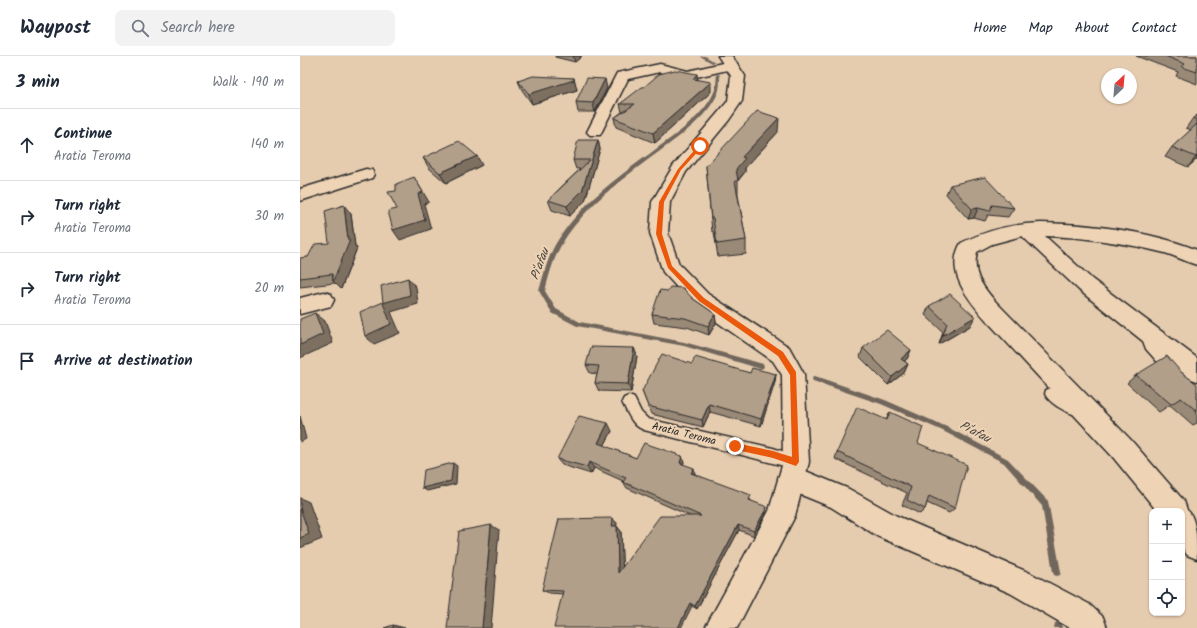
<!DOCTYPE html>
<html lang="en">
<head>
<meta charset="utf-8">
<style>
	body { margin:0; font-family:Kalam,sans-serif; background:#f2f2f3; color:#1f2937 }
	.controls { position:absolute; right:12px; bottom:12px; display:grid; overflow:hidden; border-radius:8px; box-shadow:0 1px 3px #0004 }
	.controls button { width:36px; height:36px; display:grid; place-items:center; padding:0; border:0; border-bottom:1px solid #e0e1e3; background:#fff; color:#1f2937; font:20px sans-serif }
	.compass { position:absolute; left:801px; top:12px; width:36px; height:36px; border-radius:50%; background:#fff; box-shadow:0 1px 3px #0004; rotate:26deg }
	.stop { position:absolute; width:12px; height:12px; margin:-9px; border:3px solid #ea580c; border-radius:50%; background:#fff }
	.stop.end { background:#ea580c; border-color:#fff; box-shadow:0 1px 4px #0008 }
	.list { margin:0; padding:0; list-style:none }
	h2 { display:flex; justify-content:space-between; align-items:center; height:52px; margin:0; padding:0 16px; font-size:17px }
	h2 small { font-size:13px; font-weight:400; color:#747a83 }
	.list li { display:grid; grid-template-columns:26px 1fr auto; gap:12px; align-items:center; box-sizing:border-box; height:72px; padding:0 16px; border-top:1px solid #e0e1e3 }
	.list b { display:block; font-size:15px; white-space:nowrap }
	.list p { margin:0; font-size:13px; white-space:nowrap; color:#747a83 }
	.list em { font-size:13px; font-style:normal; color:#747a83 }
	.icon { flex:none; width:22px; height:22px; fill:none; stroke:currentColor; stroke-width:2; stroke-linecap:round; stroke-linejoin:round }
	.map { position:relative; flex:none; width:897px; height:572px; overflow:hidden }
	header { display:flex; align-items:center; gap:24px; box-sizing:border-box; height:56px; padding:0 20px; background:#fff; border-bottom:1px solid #e0e1e3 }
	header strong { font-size:19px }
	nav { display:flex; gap:22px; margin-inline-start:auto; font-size:14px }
	.search { width:280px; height:36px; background:#f2f2f3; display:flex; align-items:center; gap:10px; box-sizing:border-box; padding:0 14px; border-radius:8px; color:#747a83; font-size:15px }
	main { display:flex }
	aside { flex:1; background:#fff }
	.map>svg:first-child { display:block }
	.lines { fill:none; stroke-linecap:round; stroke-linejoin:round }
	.stream { fill:#6f665b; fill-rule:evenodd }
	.service-casing { stroke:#2b2b2b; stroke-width:3 }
	.minor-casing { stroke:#2b2b2b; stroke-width:3 }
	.secondary-casing { stroke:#2b2b2b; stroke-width:3 }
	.service { fill:#eed3b5; fill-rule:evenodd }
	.minor { fill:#eed3b5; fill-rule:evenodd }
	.secondary { fill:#eed3b5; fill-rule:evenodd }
	.wall { fill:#998977; stroke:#2b2b2b }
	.shaded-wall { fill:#7d6f61; stroke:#2b2b2b }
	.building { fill:#b29f8a; stroke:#2b2b2b }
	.route { fill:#ea580c }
	.labels { text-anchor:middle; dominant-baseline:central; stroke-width:4; stroke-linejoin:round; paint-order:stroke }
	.street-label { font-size:11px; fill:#2b2b2b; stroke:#eed3b5 }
	.water-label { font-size:12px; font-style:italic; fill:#47443f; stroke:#eed3b5 }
</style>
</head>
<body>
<header>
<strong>Waypost</strong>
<div class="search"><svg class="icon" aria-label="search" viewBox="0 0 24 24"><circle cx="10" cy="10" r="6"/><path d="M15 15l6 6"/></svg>Search here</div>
<nav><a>Home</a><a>Map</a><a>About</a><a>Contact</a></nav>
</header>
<main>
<aside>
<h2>3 min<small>Walk · 190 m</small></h2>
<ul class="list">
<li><svg class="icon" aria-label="ahead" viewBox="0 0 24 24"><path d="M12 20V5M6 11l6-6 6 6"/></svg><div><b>Continue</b><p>Aratia Teroma</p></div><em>140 m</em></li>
<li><svg class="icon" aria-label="right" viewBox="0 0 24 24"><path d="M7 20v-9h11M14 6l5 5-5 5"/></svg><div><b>Turn right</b><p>Aratia Teroma</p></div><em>30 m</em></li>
<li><svg class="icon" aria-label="right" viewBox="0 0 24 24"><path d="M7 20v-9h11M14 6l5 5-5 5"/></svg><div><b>Turn right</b><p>Aratia Teroma</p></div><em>20 m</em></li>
<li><svg class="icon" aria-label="arrive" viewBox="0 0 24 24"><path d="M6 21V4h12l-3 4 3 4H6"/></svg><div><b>Arrive at destination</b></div></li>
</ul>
</aside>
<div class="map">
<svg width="897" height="572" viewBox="0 0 897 572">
	<rect width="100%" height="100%" fill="#e6ccaf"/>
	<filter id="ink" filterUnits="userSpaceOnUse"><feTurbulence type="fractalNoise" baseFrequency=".025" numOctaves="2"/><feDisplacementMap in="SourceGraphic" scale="8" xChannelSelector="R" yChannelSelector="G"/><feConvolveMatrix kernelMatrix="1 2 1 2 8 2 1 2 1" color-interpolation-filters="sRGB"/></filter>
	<g filter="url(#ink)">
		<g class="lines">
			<g class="stream">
				<polygon points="400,0 405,0 415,6 412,7"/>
				<path d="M417 18 420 19C420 25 420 32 418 37 407 62 381 79 360 95 330 117 298 140 275 169 257 191 252 208 245 235L256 253 280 266 384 286 463 308 464 310 463 312 461 313 384 290 277 270 252 257 239 235C244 218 248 199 258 184 282 146 321 119 356 93 375 79 405 59 414 36 417 30 416 24 417 18Z"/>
				<polygon points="515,320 585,344 647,371 708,403 748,445 761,516 760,519 757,520 754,519 753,516 742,450 704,407 643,375 581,348 513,325 512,323 513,321"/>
				<polygon points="758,566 761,567 762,572 754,572 755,567"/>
			</g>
			<g class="service-casing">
				<g id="service">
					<polygon points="848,277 852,279 855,287 877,311 879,315 877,319 873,320 869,319 846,293 842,282 844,279"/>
					<path d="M751 332 778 348 780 352 778 356 773 358C764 355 749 347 745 338L746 334Z"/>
					<path d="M329 340 334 342 341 356 348 363 473 392 501 401 503 406 501 411 496 413 344 374C332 370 328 357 322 346L324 342Z"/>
				</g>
			</g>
			<g class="minor-casing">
				<g id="minor">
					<polygon points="431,5 436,6 438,9 436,12 388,23 360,16 328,23 300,79 290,79 287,76 317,17 360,8 388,15"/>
					<polygon points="66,113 72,114 74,118 72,122 0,145 0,133"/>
					<path d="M741 167C790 168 851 175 897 194V209C886 206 876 200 865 197 826 187 785 181 745 180L793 224 897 302V325L889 322 779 234 722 180 692 188 677 196C672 217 681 229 695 245L830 383 884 445 887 454C897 461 897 489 897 503L887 499 882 491V455H857L812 400 687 265C669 244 644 216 661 187 687 174 712 168 741 167Z"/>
					<polygon points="24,236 31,238 34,244 31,250 0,258 0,242"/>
					<polygon points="491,409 549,433 597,460 730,517 789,548 803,561 807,572 770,572 710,537 577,480 531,451 482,431 478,422 482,413"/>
				</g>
			</g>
			<g class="secondary-casing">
				<polygon id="secondary" points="418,0 432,0 445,20 442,45 429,64 386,116 370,146 368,177 379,208 408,238 489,291 504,318 509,406 495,460 437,572 405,572 469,455 483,406 482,319 473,305 394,250 363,216 350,177 352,146 373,110 428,45 431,20"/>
			</g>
			<use href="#service" class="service"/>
			<use href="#minor" class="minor"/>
			<use href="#secondary" class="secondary"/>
		</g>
		<g class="wall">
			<polygon points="255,0 282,0 275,6 255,1"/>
			<polygon points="836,0 897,0 897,28 876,20 878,16"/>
			<polygon points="274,22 277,34 232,48 222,34 218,25"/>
			<polygon points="397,23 411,36 355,87 316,71 314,62 322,56 320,48 344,31"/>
			<polygon points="307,32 295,56 278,56 276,46"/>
			<polygon points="897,59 897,103 888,111 865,101 872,91 891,74 886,72 893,62"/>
			<polygon points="478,76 445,112 445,116 438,125 438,139 446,184 446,198 418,201 414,176 412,176 406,110"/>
			<polygon points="298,84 300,93 285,145 270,160 252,154 248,144 280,113 276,113 273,104"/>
			<polygon points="123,102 182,109 146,127 129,112"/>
			<polygon points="650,129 714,152 708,161 688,159 685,165 674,162 668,163 646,138"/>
			<polygon points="51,158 55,190 57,192 41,233 35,227 0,231 0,203 8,201 29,187"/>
			<polygon points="392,242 415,258 416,267 409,279 387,271 354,267 352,258"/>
			<polygon points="629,250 670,270 639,288 643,276 625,259"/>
			<polygon points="334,292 337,300 331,336 299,335 295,327 297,318 290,317 286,309"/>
			<polygon points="563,292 611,294 607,303 604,305 608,308 604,317 588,329 560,301"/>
			<polygon points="392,308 450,317 476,318 475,326 461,370 410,356 403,371 351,358 342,335"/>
			<polygon points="836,319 897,335 897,367 893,369 870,349 859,356 827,327"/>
			<polygon points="590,356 618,387 655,452 649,457 627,447 625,453 620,458 602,449 607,437 535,403 537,396 586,364"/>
			<polygon points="312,375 304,390 336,402 382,400 384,406 383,408 395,418 451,444 451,445 466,456 454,480 439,474 397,553 392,550 263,538 249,537 242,534 312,462 317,467 316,470 321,475 322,512 390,460 327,432 323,426 323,425 294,412 291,418 262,409 257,403"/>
		</g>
		<g class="shaded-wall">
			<polygon points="273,0 282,0 275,6"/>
			<polygon points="397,18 398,28 393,23"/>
			<polygon points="274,22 277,34 232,48 229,38"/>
			<polygon points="305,23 307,32 295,56 293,47"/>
			<polygon points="411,26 411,36 355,87 353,77"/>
			<polygon points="479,62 478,76 445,112 445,116 437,125 436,113 442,101"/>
			<polygon points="298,84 300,93 285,145 270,160 267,150 282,135"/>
			<polygon points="177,100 182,109 146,127 140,117"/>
			<polygon points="897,100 897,103 888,111 896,101"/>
			<polygon points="114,121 129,146 124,148 131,173 100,184 93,174 118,138"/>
			<polygon points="44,149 51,158 55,190 57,192 41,233 33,225 48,184"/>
			<polygon points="678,152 674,162 668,163 672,153"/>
			<polygon points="108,222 116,231 118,248 91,256 100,277 74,288 65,280 83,247"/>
			<polygon points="15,257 25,265 33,287 0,302 0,289"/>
			<polygon points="415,258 416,267 409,279 408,270"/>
			<polygon points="675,261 670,270 639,288 643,279"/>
			<polygon points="334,292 337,300 331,336 328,328"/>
			<polygon points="611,294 607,303 597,311 601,303"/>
			<polygon points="608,308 604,317 588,329 592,321"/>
			<polygon points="476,318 475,326 461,370 461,363"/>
			<polygon points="409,348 410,356 403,371 402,364"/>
			<polygon points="0,360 6,383 0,386"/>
			<polygon points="308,367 312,375 302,394 298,387"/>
			<polygon points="382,400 384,406 381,413 380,407"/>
			<polygon points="289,406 294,412 291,418 287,411"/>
			<polygon points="153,407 157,410 156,428 127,435 122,432"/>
			<polygon points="394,412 395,418 391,417"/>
			<polygon points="0,442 9,446 22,483 0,492"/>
			<polygon points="467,451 466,456 454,480 454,475"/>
			<polygon points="312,462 317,467 316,475 312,470"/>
			<polygon points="191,469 199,474 191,572 182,572"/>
			<polygon points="438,469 439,474 397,553 395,550"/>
			<polygon points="317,470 321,475 323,521 318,517"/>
			<polygon points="390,547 392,550 381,572 378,572"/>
			<polygon points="93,569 105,572 93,572"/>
		</g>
		<g class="building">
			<polygon points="865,0 897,0 897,16 882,11 885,8"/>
			<polygon points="375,14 397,18 393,23 411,26 353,77 314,62 335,48 320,48 342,31 344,31 359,18"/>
			<polygon points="233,20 274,22 274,24 229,38 218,25"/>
			<polygon points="287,22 305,23 293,47 276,46"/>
			<polygon points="457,55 479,62 442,101 445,102 436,113 438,125 435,125 446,184 417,188 413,162 411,162 406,110"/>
			<polygon points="897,59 897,64 893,62"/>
			<polygon points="897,68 897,100 896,101 872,91"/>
			<polygon points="278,84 298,84 282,135 267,150 248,144 290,104 273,104"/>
			<polygon points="159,85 177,100 140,117 123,102"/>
			<polygon points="114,121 123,136 118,138 125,164 93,174 88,155 97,153 88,136 96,135 96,128"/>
			<polygon points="685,121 714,152 692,149 690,155 678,152 672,153 650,129"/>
			<polygon points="44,149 48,184 50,184 33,225 32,218 0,222 0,202 8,201 15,188 29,187 25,155"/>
			<polygon points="108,222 110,239 83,247 91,268 65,280 60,256 83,246 81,230"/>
			<polygon points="370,231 383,232 392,242 415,258 408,270 385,262 352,258 360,234 368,235"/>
			<polygon points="650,238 675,261 643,279 647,267 629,250"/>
			<polygon points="15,257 23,278 0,289 0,263"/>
			<polygon points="587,274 611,294 601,303 608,308 592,321 563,292"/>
			<polygon points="291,291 334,292 328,328 295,327 299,310 286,309"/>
			<polygon points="362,298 392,308 395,301 450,317 452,312 476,318 461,363 409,348 402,364 348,350 342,335"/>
			<polygon points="867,300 881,316 897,328 897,355 881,342 871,348 836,319"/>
			<polygon points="557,351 587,364 590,356 623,371 618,387 667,409 655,452 629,440 625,453 607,444 611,431 537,396"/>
			<polygon points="279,360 308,367 298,387 336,402 344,387 382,400 380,407 394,412 391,417 451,439 449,444 467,451 454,475 438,469 395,550 390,547 378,572 254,572 263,535 242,534 259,463 312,462 312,470 317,470 318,517 360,460 401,460 323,426 326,422 289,406 287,411 257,403"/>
			<polygon points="153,407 151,425 122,432 124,414"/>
			<polygon points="0,452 9,478 0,482"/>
			<polygon points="191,469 182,572 147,572 159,475"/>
			<polygon points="93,569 93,572 84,572"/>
		</g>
	</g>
	<polygon class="route" points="399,89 403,90 381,114 364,146 362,178 372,210 404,242 483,296 496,316 499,406 496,410 473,402 432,393 432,388 435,387 473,395 492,401 490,319 478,300 399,245 368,212 356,178 359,146 378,113"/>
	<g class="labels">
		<g class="street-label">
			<text transform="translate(384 378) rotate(14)">Aratia Teroma</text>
		</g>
		<g class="water-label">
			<text transform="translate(240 208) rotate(-69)">Pi'afau</text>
			<text transform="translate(675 376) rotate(28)">Pi'afau</text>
		</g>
	</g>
</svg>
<div class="controls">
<button>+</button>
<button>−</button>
<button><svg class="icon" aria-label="locate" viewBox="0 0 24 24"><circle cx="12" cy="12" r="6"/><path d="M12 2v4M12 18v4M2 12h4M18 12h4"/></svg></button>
</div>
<svg class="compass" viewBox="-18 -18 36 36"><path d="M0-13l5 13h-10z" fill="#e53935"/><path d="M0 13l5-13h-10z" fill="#747a83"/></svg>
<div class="stop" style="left:400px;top:90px"></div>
<div class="stop end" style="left:435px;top:390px"></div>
</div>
</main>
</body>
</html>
